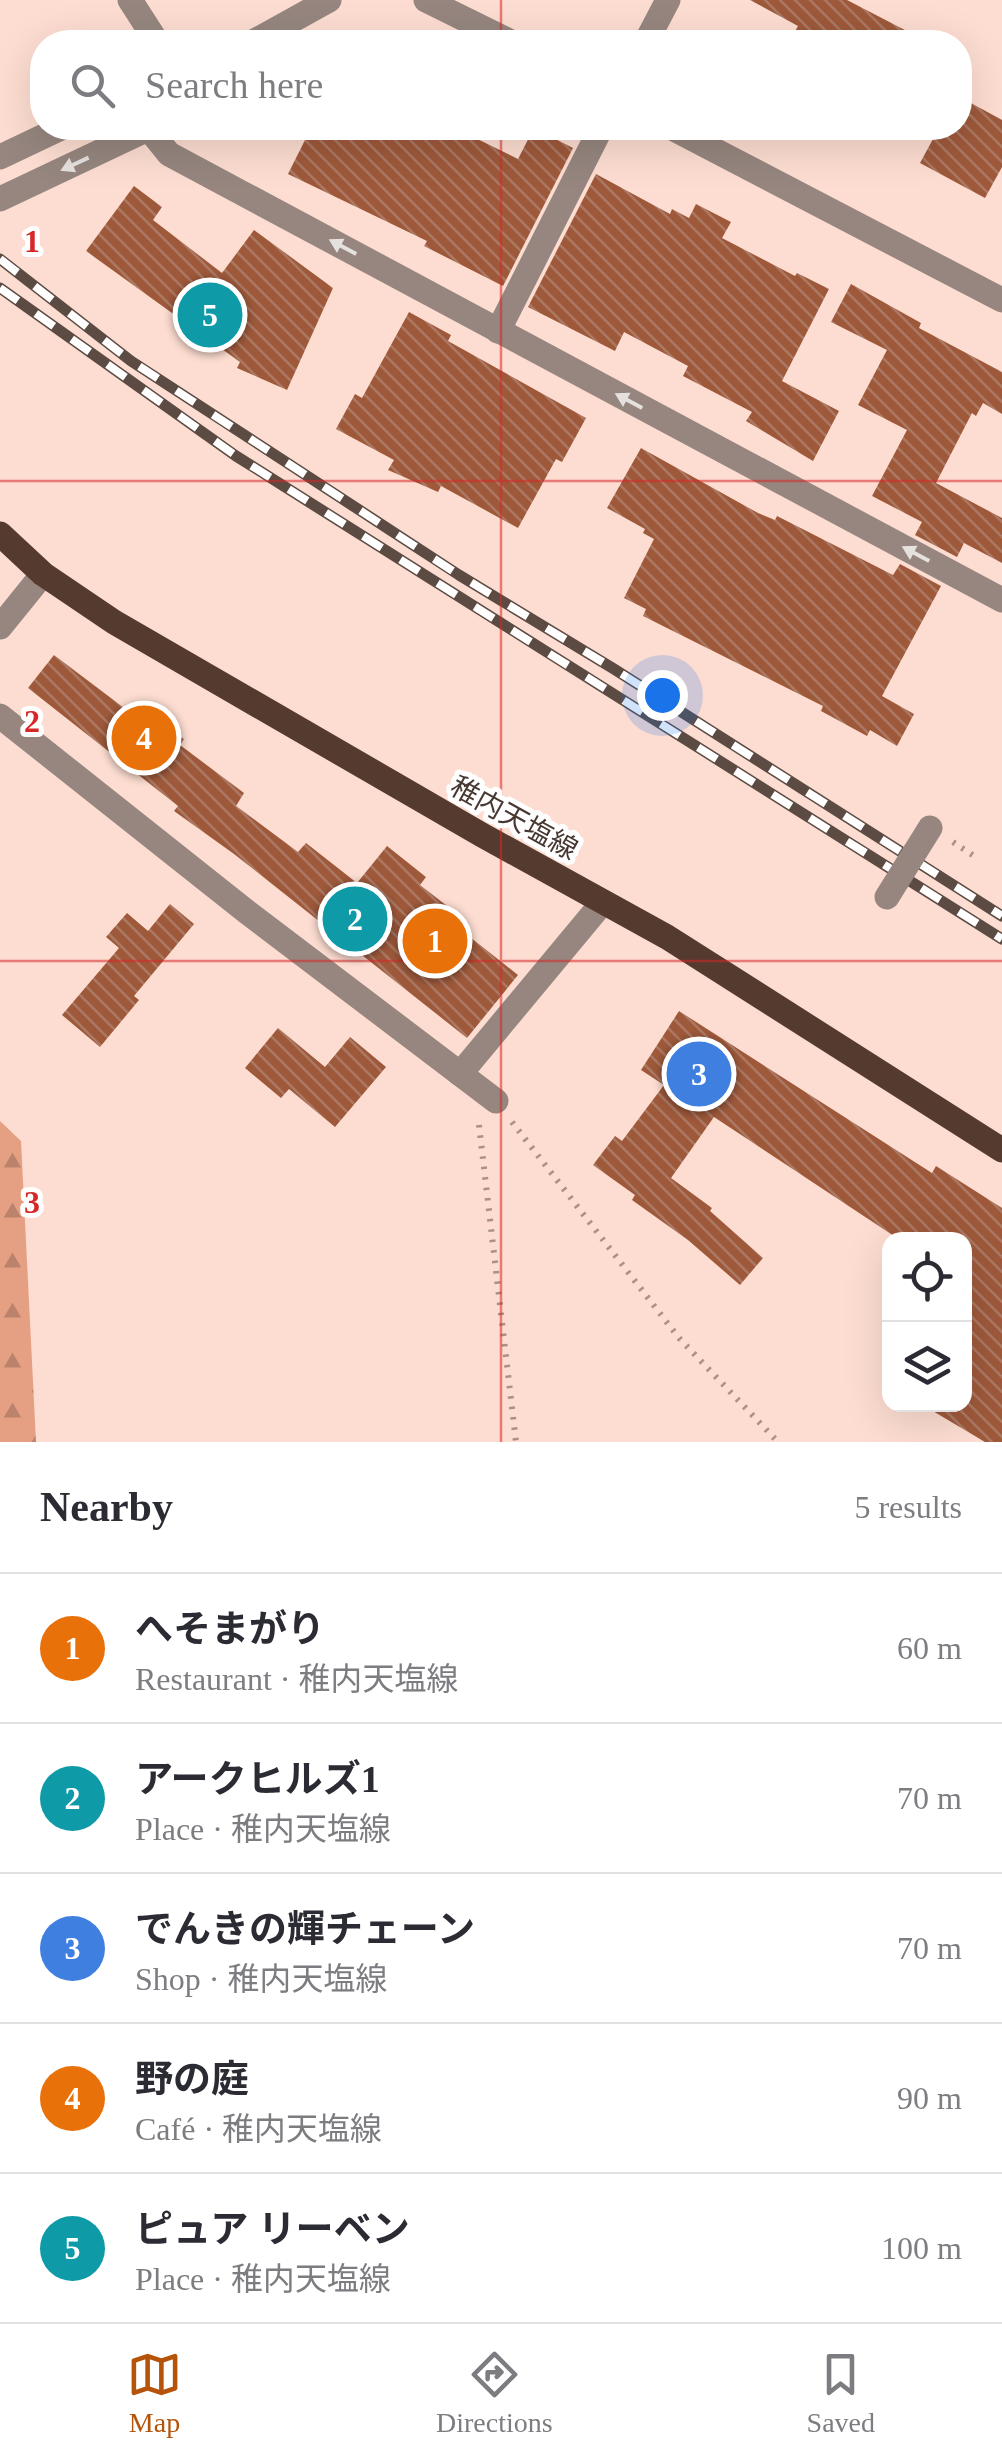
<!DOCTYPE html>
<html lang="en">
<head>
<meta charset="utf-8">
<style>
	body { margin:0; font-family:"Times New Roman","Noto Sans JP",serif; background:#f7f7f7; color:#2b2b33 }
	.controls { position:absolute; right:30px; bottom:30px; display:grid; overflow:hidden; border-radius:20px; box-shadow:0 10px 40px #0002 }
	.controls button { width:90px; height:90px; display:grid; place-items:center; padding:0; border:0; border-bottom:2px solid #e1e1e2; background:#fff; color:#2b2b33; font:50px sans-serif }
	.you { position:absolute; left:662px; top:695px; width:35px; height:35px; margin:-25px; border:8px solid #fff; border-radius:50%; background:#1a73e8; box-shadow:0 0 0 15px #1a73e833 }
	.badge { display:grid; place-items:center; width:65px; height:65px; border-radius:50%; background:#b45309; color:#fff; font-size:32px; font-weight:700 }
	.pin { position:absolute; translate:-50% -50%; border:5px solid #fff; box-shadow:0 2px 10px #0006 }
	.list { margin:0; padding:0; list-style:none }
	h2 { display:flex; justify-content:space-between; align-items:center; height:130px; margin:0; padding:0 40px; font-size:42px }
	h2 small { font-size:32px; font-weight:400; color:#7c7c81 }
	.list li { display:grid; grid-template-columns:65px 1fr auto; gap:30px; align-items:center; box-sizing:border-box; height:150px; padding:0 40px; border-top:2px solid #e1e1e2 }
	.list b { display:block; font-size:38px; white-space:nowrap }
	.list p { margin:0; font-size:32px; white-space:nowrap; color:#7c7c81 }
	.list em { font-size:32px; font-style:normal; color:#7c7c81 }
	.icon { flex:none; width:55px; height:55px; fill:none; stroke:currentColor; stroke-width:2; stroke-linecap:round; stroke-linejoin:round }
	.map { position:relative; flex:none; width:1002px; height:1442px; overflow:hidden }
	.search { position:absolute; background:#fff; box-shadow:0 10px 40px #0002; left:30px; right:30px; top:30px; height:110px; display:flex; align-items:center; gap:25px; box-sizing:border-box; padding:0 35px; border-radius:40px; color:#7c7c81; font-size:38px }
	.sheet { height:880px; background:#fff }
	nav { display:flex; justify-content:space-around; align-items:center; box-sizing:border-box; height:140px; border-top:2px solid #e1e1e2; background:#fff; font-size:28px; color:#7c7c81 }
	nav a { display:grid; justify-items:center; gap:5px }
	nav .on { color:#b45309 }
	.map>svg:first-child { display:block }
	.forest { fill:url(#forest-firs) }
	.building { fill:url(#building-back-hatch) }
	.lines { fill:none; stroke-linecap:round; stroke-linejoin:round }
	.path { stroke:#a99187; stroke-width:6; stroke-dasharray:2.5 8; stroke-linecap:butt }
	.minor { stroke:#96867f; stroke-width:25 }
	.major { stroke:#543a2f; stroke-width:25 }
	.rail-casing { stroke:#5c4b43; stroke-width:11 }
	.rail { stroke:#fff; stroke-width:8; stroke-dasharray:22; stroke-linecap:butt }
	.minor-bridge { stroke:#96867f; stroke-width:25 }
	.oneway { fill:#e5e1df }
	.grid { fill:none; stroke:#d62828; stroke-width:2.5; stroke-opacity:0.55 }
	.labels { text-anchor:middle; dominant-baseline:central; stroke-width:10; stroke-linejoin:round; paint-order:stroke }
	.street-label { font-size:28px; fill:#473831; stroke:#fff }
	.grid-label { font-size:32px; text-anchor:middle; font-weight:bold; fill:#d62828; stroke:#fff; stroke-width:10; stroke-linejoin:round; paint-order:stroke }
</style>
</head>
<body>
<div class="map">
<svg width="1002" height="1442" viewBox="0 0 1002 1442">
	<defs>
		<pattern id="forest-firs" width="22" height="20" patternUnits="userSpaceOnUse" patternTransform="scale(2.5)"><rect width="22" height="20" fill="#e5a083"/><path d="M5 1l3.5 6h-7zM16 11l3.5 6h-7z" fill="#bb836c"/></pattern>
		<pattern id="building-back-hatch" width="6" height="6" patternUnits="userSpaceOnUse" patternTransform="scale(2.5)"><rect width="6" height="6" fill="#9e593b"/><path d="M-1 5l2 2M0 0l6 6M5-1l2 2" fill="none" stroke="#ab7963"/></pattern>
	</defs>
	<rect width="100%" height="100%" fill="#fdddd1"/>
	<polygon class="forest" points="0,1121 21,1141 36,1442 0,1442"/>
	<g class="building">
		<polygon points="750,0 847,0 928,42 812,42 794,33 798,26"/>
		<polygon points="960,97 1002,120 1002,167 985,198 920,163 939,128 960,128"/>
		<polygon points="311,128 455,128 518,159 534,128 573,148 503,286 424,246 427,241 288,174"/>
		<polygon points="596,174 670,214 672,209 689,218 696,204 731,222 722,238 795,276 797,273 829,289 782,381 839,411 813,461 746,421 752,412 683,376 688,366 624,332 615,351 528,307"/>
		<polygon points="134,186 162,207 153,220 222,273 254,230 333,288 287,390 237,368 240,362 86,251"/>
		<polygon points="851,284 921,323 919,328 1002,372 1002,414 983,403 976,416 972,413 936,483 1002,518 1002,563 964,543 957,557 915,535 922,522 872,496 907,430 858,405 887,350 831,322"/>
		<polygon points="409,312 451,335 448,341 586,418 562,462 556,459 518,528 441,486 438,492 388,470 394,460 336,429 355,394 362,398"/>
		<polygon points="641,448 758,513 775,520 777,516 893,575 900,564 941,586 882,696 914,714 897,746 870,730 867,736 821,711 823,706 643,616 646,609 624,598 654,539 643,533 645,529 607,508"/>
		<polygon points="54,655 136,717 143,707 184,739 180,745 244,793 236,806 298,852 306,843 357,883 387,846 426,877 420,885 464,919 459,924 472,935 470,937 518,975 467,1038 234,854 174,811 178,806 28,688"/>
		<polygon points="170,904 194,924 134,996 139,1000 100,1047 62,1015 119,948 106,937 127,913 148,931"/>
		<polygon points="679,1011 932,1173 936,1166 1002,1208 1002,1442 985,1442 921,1404 964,1404 964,1240 900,1240 714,1117 671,1178 712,1208 710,1211 763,1258 740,1285 688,1240 632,1200 635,1195 593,1165 615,1136 622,1141 664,1085 641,1070"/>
		<polygon points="278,1028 325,1067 350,1037 386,1067 335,1127 289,1089 281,1098 245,1068"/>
	</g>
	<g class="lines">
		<g class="path">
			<polyline points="953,842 977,858"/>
			<polyline points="512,1122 679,1338 778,1442"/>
			<polyline points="479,1125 516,1442"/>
		</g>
		<g class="minor">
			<polyline points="130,0 157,42"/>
			<polyline points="426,0 511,42"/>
			<polyline points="253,42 329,0"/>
			<polyline points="646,42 668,0"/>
			<polyline points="148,128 169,154 1002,600"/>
			<polyline points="672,128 1002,300"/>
			<polyline points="0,157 61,128"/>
			<polyline points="0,199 150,128"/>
			<polyline points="498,331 601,128"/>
			<polyline points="0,627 43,574"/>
			<polyline points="0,716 247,912 496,1101"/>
			<polyline points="460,1074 603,902"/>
		</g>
		<polyline class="major" points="0,534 43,574 114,622 482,835 667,937 1002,1150"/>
		<g class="rail-casing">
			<g id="rail">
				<polyline points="0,259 131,361 459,575 614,669 1002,916"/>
				<polyline points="0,288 236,456 1002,939"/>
			</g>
		</g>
		<use href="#rail" class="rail"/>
		<polyline class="minor-bridge" points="887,897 930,828"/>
	</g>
	<defs><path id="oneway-solid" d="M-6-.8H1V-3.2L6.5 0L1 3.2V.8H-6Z" transform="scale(2.5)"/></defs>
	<g class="oneway">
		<use href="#oneway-solid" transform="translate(75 164) rotate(155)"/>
		<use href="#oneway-solid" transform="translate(343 247) rotate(-152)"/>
		<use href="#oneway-solid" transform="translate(629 401) rotate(-152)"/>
		<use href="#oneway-solid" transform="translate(916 554) rotate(-152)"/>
	</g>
	<path class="grid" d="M501 0V42M501 128V1442M0 481H1002M0 961H1002"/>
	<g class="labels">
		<g class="street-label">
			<text transform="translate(514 818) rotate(29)">稚内天塩線</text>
		</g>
	</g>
	<g class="grid-label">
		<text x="32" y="252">1</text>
		<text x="32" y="732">2</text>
		<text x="32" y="1213">3</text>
	</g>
</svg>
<div class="controls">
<button><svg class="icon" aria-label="locate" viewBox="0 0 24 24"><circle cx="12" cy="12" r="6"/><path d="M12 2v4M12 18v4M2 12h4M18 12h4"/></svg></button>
<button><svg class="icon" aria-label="layers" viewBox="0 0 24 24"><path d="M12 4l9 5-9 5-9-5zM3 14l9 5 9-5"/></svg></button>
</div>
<div class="you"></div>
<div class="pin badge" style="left:435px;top:941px;background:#e8710a">1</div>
<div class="pin badge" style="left:355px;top:919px;background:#0f9aa8">2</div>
<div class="pin badge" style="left:699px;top:1074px;background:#3f7fe0">3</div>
<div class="pin badge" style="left:144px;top:738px;background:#e8710a">4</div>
<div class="pin badge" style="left:210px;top:315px;background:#0f9aa8">5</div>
<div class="search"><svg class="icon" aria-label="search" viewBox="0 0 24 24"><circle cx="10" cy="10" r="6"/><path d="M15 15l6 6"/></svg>Search here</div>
</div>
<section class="sheet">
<h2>Nearby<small>5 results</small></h2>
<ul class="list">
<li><span class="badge" style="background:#e8710a">1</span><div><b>へそまがり</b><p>Restaurant · 稚内天塩線</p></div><em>60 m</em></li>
<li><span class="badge" style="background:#0f9aa8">2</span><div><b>アークヒルズ1</b><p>Place · 稚内天塩線</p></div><em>70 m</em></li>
<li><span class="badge" style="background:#3f7fe0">3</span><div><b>でんきの輝チェーン</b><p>Shop · 稚内天塩線</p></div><em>70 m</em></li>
<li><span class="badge" style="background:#e8710a">4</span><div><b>野の庭</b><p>Café · 稚内天塩線</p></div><em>90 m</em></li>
<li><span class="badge" style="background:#0f9aa8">5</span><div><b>ピュア リーベン</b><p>Place · 稚内天塩線</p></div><em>100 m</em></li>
</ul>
</section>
<nav>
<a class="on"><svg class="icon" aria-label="map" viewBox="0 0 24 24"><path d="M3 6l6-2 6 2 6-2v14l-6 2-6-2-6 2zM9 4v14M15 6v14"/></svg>Map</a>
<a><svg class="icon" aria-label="directions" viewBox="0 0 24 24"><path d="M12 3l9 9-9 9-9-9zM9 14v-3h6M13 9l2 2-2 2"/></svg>Directions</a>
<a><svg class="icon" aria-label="saved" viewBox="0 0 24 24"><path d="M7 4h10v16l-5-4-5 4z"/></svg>Saved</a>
</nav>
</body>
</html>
